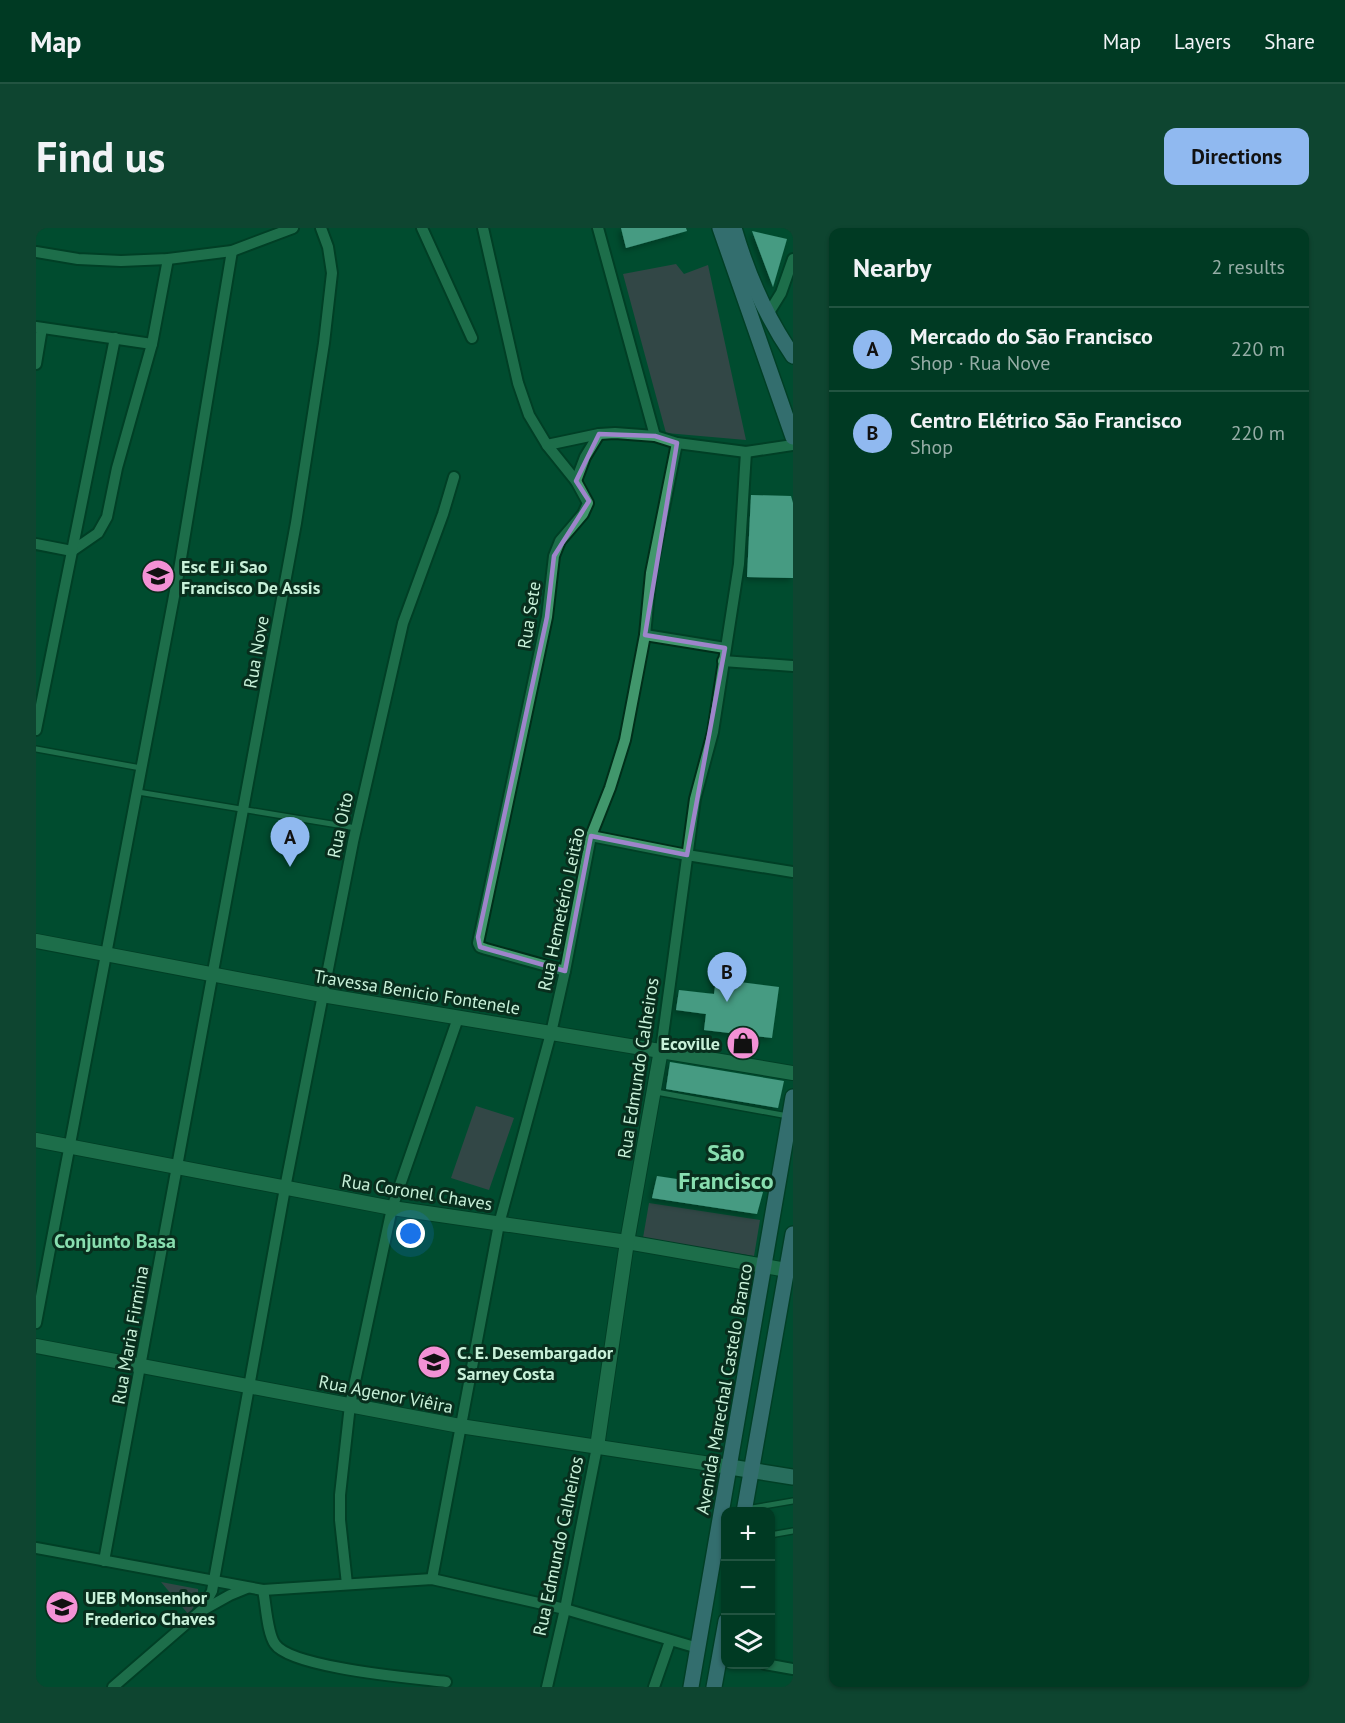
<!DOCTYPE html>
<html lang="en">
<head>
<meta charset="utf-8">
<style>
	body { margin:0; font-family:"PT Sans",sans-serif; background:#0e4530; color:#f1f3f6 }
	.controls { position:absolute; right:18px; bottom:18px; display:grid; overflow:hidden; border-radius:12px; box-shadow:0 2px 4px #0004 }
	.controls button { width:54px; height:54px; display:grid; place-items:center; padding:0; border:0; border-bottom:2px solid #225441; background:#003a23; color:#f1f3f6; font:30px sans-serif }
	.you { position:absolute; left:375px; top:1006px; width:21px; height:21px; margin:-15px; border:4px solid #fff; border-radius:50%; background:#1a73e8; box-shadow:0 0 0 9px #1a73e833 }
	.badge { display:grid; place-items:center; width:39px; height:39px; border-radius:50%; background:#90b9f0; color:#111; font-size:20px; font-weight:700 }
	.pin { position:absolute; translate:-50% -50px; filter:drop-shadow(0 2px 3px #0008) }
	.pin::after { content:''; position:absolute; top:32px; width:21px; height:18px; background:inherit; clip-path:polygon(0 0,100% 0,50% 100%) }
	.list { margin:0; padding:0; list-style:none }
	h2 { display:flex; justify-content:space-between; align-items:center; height:78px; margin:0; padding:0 24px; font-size:26px }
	h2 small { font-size:20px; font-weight:400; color:#95ada6 }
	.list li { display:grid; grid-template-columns:39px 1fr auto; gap:18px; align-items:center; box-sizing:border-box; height:84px; padding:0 24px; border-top:2px solid #225441 }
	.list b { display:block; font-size:22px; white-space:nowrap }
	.list p { margin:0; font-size:20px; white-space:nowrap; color:#95ada6 }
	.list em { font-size:20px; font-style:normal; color:#95ada6 }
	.icon { flex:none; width:33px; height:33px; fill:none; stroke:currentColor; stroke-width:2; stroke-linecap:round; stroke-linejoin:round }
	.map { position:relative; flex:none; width:757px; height:1459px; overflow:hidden; border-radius:12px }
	header { display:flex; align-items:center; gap:36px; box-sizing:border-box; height:84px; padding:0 30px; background:#003a23; border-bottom:2px solid #225441 }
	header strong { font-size:28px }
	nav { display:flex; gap:33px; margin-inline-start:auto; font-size:21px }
	.intro { display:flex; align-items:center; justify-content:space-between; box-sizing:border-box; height:144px; padding:0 36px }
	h1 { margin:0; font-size:42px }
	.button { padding:15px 27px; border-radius:12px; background:#90b9f0; color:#111; font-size:21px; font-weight:700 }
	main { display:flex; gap:36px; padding:0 36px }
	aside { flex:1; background:#003a23; border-radius:12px; box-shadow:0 2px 4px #0004 }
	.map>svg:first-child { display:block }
	.green { fill:#704062 }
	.building { fill:#9cfbe7; filter:url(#shadow) }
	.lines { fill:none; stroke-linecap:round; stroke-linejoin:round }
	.service-casing { stroke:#002f1a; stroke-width:8 }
	.minor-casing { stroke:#002f1a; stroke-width:14 }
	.tertiary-casing { stroke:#002f1a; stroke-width:16 }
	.secondary-casing { stroke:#002f1a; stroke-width:18 }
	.primary-casing { stroke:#002f1a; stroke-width:18 }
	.service { stroke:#41976c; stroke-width:5 }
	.minor { stroke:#41976c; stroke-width:10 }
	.tertiary { stroke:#41976c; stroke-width:14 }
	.secondary { stroke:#599894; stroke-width:15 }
	.primary { stroke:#7298bb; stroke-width:15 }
	.marked { fill:none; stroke:#9e85cb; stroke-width:4.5; stroke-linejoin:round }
	.labels { text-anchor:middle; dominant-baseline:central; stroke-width:6; stroke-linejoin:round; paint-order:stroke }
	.poi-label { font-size:18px; font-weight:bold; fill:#c8f1d9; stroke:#082e1d; text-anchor:start }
	.street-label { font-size:18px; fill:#c8f1d9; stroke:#082e1d }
	.neighbourhood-label { font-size:20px; font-weight:bold; fill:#88deaf; stroke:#082e1d }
	.district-label { font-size:24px; font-weight:bold; fill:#88deaf; stroke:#082e1d }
</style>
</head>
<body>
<header>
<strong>Map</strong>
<nav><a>Map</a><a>Layers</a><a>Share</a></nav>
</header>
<div class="intro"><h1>Find us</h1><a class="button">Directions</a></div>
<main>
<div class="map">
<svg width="757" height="1459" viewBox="0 0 757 1459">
	<defs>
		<filter id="shadow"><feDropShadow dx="-3" dy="3" stdDeviation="3" flood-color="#0009"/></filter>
	</defs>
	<rect width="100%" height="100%" fill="#004d2f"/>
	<g class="green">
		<polygon points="640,36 648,46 672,37 710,212 630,205 587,46"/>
		<polygon points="440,878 478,890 453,962 415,950"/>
		<polygon points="613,975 724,992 718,1028 607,1010"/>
		<polygon points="125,1354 162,1361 162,1371 153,1387"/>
	</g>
	<g class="building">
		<polygon points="585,0 650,0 651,3 590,20"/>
		<polygon points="716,3 751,11 737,59"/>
		<polygon points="715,267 755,268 757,275 757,350 711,349"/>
		<polygon points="680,751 743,759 736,810 668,802 670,786 640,782 643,762 678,766"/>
		<polygon points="634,834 748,853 742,880 630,861"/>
		<polygon points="621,948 727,964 721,986 616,970"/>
	</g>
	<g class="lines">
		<g class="service-casing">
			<g id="service">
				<polyline points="0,521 105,540"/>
				<polyline points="102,564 320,600"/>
				<polyline points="620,864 752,888"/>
				<polyline points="710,1281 757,1273"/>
				<polyline points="734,1307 757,1303"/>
			</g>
		</g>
		<g class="minor-casing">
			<g id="minor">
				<polyline points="386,0 436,110"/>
				<polyline points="447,0 482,155 493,187 511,217 540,253 552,275 547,286 524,313 518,328 511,389 442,715 444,719 450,721 529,743"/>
				<polyline points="562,0 619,208"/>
				<polyline points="0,24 42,31 85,33 132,31 196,23 257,0"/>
				<polyline points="732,86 745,65 757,31"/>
				<polyline points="0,99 116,116"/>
				<polyline points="0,136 6,100"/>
				<polyline points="511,217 563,206 579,205 619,208 641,215 710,224 757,217"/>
				<polyline points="540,253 549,229 563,206"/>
				<polyline points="0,316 36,323"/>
				<polyline points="36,323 62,305 71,289 81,240 116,116 132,31"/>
				<polyline points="609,407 689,420"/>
				<polyline points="687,433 757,438"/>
				<polyline points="0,502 79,110"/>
				<polyline points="555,608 651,627 757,644"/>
				<polyline points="625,822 659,571 677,504 703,336 710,224"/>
				<polyline points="0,1095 143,342 196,23"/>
				<polyline points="0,1320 227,1362 396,1351 529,1381 662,1420"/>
				<polyline points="68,1333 260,295 288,115 296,45 292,19 285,0"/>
				<polyline points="396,1351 463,996 515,805 529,743 555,608 574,560 589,512 609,407 615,345 641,215"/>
				<polyline points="311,1356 304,1292 304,1267 314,1177 356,980 422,790"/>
				<path d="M227 1362C230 1376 231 1405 239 1416 255 1440 378 1450 410 1454"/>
				<polyline points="169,1381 194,1367 211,1360"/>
				<polyline points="729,1436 757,1441"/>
				<polyline points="77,1459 166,1382 176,1363 249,960 317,614 367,395 407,286 418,249"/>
				<polyline points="511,1459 529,1381 561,1219"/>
				<polyline points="618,1459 634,1413"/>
			</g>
		</g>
		<g class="tertiary-casing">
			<g id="tertiary">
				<polyline points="0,713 286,767 757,845"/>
				<polyline points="0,912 356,980 591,1014 757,1043"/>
				<polyline points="0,1118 424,1198 694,1239"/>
				<polyline points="561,1219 591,1014 625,822"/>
			</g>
		</g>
		<g class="secondary-casing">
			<polyline id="secondary" points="694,1239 757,1249"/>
		</g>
		<g class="primary-casing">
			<g id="primary">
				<polyline points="684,0 757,209"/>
				<path d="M698 0C711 45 730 89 757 128"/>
				<polyline points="708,1284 757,1006"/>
				<polyline points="655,1459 757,869"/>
				<polyline points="678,1459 690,1393"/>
			</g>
		</g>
		<use href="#service" class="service"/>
		<use href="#minor" class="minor"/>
		<use href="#tertiary" class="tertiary"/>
		<use href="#secondary" class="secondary"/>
		<use href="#primary" class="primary"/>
	</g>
	<path d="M0 0H757V1459H0ZM563 206 619 208 641 215 609 407 689 420 651 627 555 608 529 743 444 719 442 709 511 389 518 328 553 273 540 253Z" fill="#004d2f" fill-opacity=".55" fill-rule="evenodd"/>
	<path class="marked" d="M563 206 619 208 641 215 609 407 689 420 651 627 555 608 529 743 444 719 442 709 511 389 518 328 553 273 540 253Z"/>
	<defs>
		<g id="school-disc" transform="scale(1.725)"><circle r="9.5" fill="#f391d5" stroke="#082e1d"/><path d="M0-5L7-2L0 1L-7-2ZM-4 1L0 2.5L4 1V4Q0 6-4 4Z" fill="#111"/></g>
		<g id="shop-disc" transform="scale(1.725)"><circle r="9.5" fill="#f391d5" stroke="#082e1d"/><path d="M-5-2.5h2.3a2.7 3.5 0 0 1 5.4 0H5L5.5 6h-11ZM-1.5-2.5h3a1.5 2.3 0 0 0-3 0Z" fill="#111"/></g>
	</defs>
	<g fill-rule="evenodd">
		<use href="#school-disc" x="122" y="348"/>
		<use href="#shop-disc" x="707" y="815"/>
		<use href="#school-disc" x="398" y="1134"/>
		<use href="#school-disc" x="26" y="1379"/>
	</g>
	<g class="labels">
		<g class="poi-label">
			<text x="145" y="338">Esc E Ji Sao<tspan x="145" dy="21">Francisco De Assis</tspan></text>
			<text x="684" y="815" text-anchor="end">Ecoville</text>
			<text x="421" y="1124">C. E. Desembargador<tspan x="421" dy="21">Sarney Costa</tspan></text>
			<text x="49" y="1369">UEB Monsenhor<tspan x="49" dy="21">Frederico Chaves</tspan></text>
		</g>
		<g class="street-label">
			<text transform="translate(493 387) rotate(-81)">Rua Sete</text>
			<text transform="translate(220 424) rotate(-80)">Rua Nove</text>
			<text transform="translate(304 597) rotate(-78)">Rua Oito</text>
			<text transform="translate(525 681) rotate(-78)">Rua Hemetério Leitão</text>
			<text transform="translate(381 764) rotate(9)">Travessa Benicio Fontenele</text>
			<text transform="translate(602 840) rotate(-81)">Rua Edmundo Calheiros</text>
			<text transform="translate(381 964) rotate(9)">Rua Coronel Chaves</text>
			<text transform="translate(94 1107) rotate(-80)">Rua Maria Firmina</text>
			<text transform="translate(688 1161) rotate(-80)">Avenida Marechal Castelo Branco</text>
			<text transform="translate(350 1166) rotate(11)">Rua Agenor Viêira</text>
			<text transform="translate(522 1318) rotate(-78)">Rua Edmundo Calheiros</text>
		</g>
		<g class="neighbourhood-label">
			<text x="79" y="1013">Conjunto Basa</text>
		</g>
		<g class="district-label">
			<text x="690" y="924">São<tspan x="690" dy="28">Francisco</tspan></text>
		</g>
	</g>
</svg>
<div class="controls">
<button>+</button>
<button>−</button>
<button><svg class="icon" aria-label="layers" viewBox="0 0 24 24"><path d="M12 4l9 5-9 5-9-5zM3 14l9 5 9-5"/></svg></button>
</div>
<div class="you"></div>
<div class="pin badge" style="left:254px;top:639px">A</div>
<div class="pin badge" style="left:691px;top:774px">B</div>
</div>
<aside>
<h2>Nearby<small>2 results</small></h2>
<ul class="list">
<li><span class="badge">A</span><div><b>Mercado do São Francisco</b><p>Shop · Rua Nove</p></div><em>220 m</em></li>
<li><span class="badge">B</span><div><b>Centro Elétrico São Francisco</b><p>Shop</p></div><em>220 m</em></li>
</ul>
</aside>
</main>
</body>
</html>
